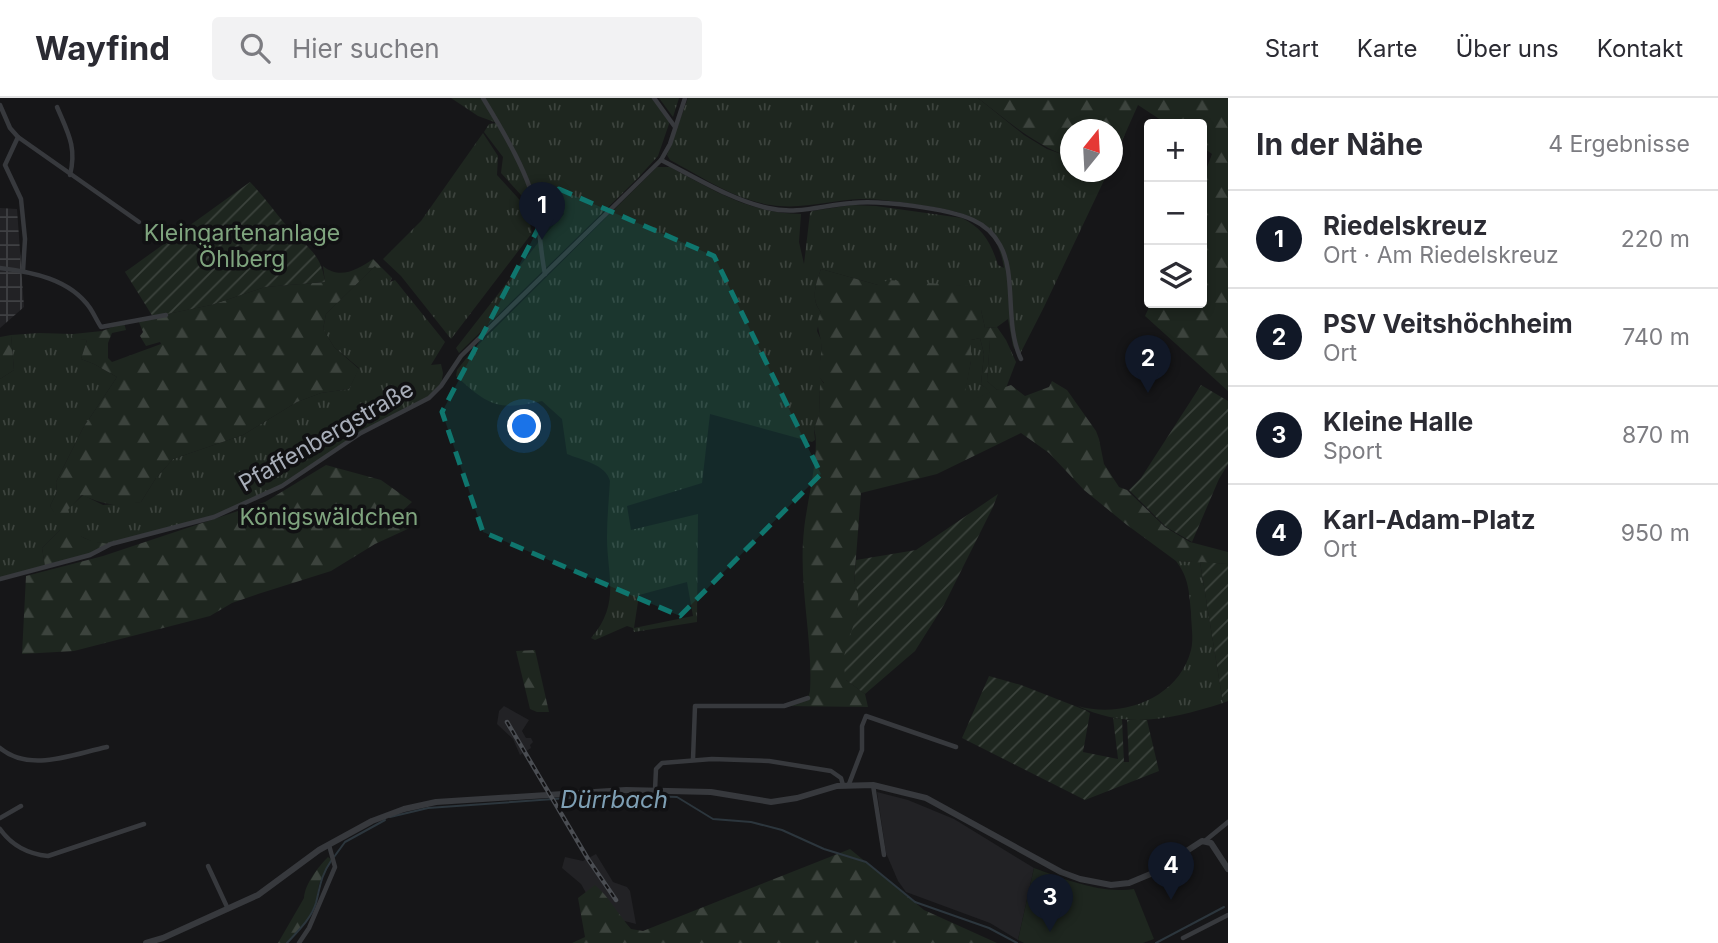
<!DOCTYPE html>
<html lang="de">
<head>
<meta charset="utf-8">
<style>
	body { margin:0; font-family:Inter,sans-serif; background:#f2f2f3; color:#2b2b33 }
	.controls { position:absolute; right:21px; top:21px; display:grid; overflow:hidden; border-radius:7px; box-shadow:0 4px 10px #0003 }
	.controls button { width:63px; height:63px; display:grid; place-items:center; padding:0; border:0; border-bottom:2px solid #e1e1e2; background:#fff; color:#2b2b33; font:35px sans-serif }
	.compass { position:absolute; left:1060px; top:21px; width:63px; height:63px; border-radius:50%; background:#fff; box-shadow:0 4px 10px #0003; rotate:18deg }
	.you { position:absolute; left:525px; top:329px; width:24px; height:24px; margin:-18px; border:5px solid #fff; border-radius:50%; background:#1a73e8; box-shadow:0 0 0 10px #1a73e833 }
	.badge { display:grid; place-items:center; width:46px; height:46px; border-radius:50%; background:#111827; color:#fff; font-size:23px; font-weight:700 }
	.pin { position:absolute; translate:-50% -58px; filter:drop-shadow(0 2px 4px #0008) }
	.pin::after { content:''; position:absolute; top:37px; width:24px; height:21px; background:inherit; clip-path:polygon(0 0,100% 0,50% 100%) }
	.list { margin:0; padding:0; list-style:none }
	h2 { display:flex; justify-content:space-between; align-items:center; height:91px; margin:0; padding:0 28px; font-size:30px }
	h2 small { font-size:23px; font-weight:400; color:#7c7c81 }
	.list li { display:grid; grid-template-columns:46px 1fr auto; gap:21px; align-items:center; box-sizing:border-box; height:98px; padding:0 28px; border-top:2px solid #e1e1e2 }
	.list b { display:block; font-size:26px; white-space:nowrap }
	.list p { margin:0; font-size:23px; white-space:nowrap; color:#7c7c81 }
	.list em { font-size:23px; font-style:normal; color:#7c7c81 }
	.icon { flex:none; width:38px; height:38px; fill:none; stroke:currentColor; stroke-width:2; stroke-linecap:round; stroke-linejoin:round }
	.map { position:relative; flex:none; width:1228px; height:845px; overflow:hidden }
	header { display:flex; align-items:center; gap:42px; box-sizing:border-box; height:98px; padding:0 35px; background:#fff; border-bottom:2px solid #e1e1e2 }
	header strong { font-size:33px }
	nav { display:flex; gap:38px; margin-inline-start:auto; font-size:24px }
	.search { width:490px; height:63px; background:#f2f2f3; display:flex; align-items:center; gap:18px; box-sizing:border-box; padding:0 24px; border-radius:7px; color:#7c7c81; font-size:26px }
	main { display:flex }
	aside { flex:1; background:#fff }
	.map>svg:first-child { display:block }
	.built { fill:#222225 }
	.industrial { fill:url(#industrial-grid) }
	.grass { fill:url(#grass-tufts); fill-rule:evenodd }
	.forest { fill:url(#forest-firs); fill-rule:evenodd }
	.park { fill:#1e261f }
	.garden { fill:url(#garden-furrows) }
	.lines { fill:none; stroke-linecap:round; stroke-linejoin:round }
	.stream { stroke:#2c363d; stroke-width:2 }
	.minor { stroke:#37393d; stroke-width:4.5 }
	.tertiary { stroke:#37393d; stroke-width:6 }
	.rail-casing { stroke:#4a4d52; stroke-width:4.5 }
	.rail { stroke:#111113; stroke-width:2; stroke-dasharray:5; stroke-linecap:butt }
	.marked { fill:#0f766e; fill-opacity:0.2; stroke:#0f766e; stroke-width:5; stroke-dasharray:14 9; stroke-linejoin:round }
	.labels { text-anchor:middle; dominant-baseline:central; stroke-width:7; stroke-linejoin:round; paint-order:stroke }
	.park-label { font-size:23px; fill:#7fa47e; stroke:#111113 }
	.street-label { font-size:23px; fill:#a8aeb9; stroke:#111113 }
	.water-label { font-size:24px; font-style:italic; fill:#7e9fb4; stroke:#111113 }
</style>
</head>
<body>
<header>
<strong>Wayfind</strong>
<div class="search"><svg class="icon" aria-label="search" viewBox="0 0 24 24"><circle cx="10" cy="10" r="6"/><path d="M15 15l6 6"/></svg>Hier suchen</div>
<nav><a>Start</a><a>Karte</a><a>Über uns</a><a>Kontakt</a></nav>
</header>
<main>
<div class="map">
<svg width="1228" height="845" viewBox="0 0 1228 845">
	<defs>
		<pattern id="industrial-grid" width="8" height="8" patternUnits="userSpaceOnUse" patternTransform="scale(1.75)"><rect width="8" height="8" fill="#222225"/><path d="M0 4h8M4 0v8" fill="none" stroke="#3f4043"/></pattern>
		<pattern id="grass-tufts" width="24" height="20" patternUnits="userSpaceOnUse" patternTransform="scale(1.75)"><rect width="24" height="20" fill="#1e261f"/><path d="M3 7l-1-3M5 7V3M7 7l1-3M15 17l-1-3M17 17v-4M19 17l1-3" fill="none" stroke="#3c433d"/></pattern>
		<pattern id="forest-firs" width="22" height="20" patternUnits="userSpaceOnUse" patternTransform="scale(1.75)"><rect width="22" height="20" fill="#1e261f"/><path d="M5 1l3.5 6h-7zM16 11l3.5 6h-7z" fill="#3c433d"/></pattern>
		<pattern id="garden-furrows" width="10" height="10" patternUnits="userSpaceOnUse" patternTransform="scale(1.75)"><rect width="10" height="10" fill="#1e261f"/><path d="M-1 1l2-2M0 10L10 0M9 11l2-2" fill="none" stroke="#3c433d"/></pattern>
	</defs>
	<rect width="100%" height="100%" fill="#161618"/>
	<g class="built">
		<polygon points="504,608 529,622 522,633 526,640 531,640 533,644 530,647 531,650 520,657 513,641 497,626 499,613"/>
		<polygon points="877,694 908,702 954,721 1034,770 1018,842 990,825 906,794 898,783 886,755"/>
		<polygon points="596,756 613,784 627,789 630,793 636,826 598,816 581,786 562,770 565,759 583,763"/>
	</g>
	<polygon class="industrial" points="0,110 17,111 24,209 0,230"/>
	<g class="grass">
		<polygon points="451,0 652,0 670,23 658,58 636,82 459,255 456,250 541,141 564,116 558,105 537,116 535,125 532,109 501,75 503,59 484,34 489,26 497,25 478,18"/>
		<polygon points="659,0 679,0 673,19"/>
		<path d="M688 0H978L1024 37 1047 51 1070 59V74H1108L1044 209 1019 258 1013 248 1008 221 997 229 985 230 981 212V189L927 186 878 187 821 171C816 185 810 202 821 214L817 233 822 244 819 278 824 286 820 288 819 317 814 331 815 342 812 344 710 316 702 385 627 408 631 432 698 416 697 524 634 534 633 530 627 528 595 542 591 540C621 506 607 477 607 439 607 420 609 401 610 383 606 366 581 362 567 356L562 321 542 303C498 313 489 308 456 278L457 272 472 253 657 69H670C713 92 751 116 801 116L799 144 804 166 810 115 812 113 852 107 876 108 962 120C983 130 991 145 998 167L1004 170C995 118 965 114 920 107 900 104 881 101 861 101 831 102 802 112 771 107 735 102 702 79 670 62L667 57ZM687 484 693 518 634 530 639 497Z"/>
		<polygon points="483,35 498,58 497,77 527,110 532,135 451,241 401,178 383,161 421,123"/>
		<polygon points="376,167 390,184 395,182 445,244 431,267 441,266 443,275 441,288 429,300 361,335 282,388 214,419 111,446 93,444 78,437 70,427 67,412 83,397 103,407 141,404 156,380 173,361 243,337 297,304 321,295 349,291 359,270 334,249 323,231 326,216"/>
		<polygon points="39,235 73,236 72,240 87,242 81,261 94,266 117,279 83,330 56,384 57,394 50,408 60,423 60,432 42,450 45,468 0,481 0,281 14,272 11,237"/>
		<polygon points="980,240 984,256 981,286 991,294 962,307 971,263 971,242"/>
		<polygon points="990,242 1006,242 1016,264 1006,290 997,292 987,283"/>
		<path d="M1176 463 1200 464 1223 605C1172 621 1128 632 1078 608 1122 621 1179 600 1191 552 1194 541 1191 526 1191 514 1189 494 1189 480 1176 463Z"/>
	</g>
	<g class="forest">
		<path d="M978 0H1228V293L1145 218 1151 205H1202V82L1212 56 1202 49V26H1167L1138 7 1113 63 1112 32H1070V59C1034 47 1008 23 978 0Z"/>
		<path d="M373 161 392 180 390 184 375 168 326 216 323 231 334 249 359 271 349 291 321 295 297 304 243 337 173 361 156 380 141 404C116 408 106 408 82 397L68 412C73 440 85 443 111 446L90 457 45 468 42 450 60 432 59 423 50 408 57 394 56 384 83 330 117 279 94 266 81 261 87 242 72 241 73 236 102 233 124 225 126 232 112 235 108 245V260L112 264 161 246 160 244 146 248 140 238 143 234 138 222 211 207 265 189 325 184 323 168C340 182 357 172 373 161Z"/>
		<path d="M821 171 878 187 888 182 982 189 981 212 985 230 997 229 1006 242H990L987 283 997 292 1011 287 1025 298 1049 289 1052 283 1067 292 1096 333 1099 341 1104 366 1119 389 1127 392 1165 429 1190 444 1228 454V466L1176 463 1127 427 1084 392 1049 355 1021 335 937 376 861 395 854 485 859 491V503L846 582 865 596 868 609 784 608 808 600 810 593C813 539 798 486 804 432 806 408 821 351 814 331L819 317 820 287 824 285 819 279C818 267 823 254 821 243 819 232 815 225 821 214 810 201 816 185 821 171ZM980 240 984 256 981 286 990 294 963 306 971 263V242Z"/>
		<polygon points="11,237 14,272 0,281 0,239"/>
		<polygon points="326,367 381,382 412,404 401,414 412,429 375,446 331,473 258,496 232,505 210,518 74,553 22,556 26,478 103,458 265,404"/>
		<polygon points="535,552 549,614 537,614 530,611 516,553"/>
		<path d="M850 751 924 812 997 845H572L585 839 578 800 595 787C609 799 618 816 631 831L643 833Z"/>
		<path d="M328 759 332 762 319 786 316 805 307 822 287 845H278L304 800C305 786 318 769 328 759Z"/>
	</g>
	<path class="park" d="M1034 770C1065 781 1100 796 1134 791L1154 841 1143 845H1024L1018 842Z"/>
	<g class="garden">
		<path d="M250 84C264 98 274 113 286 127 304 148 321 153 325 184L265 189 211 207 153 219 125 174Z"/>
		<polygon points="1201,287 1228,303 1228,366 1219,381 1192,444 1166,429 1129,392 1141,380"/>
		<path d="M998 396 993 409 944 507 915 553 865 596 846 582C845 575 843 567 844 560 847 540 867 503 854 485L856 462 916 452Z"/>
		<polygon points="1200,464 1228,466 1228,603 1223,605"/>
		<polygon points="989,578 1021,587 1085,612 1090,615 1083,654 1118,661 1113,620 1122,621 1124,664 1129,664 1127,622 1147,622 1159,673 1085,702 962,640"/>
	</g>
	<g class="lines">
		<g class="stream">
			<polyline points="390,719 428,710 568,700 622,697 677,699 713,721 751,724 782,732 824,751 866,764 915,804 989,830 1017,845"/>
			<polyline points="334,759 345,744 385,722"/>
			<path d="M287 845C298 833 311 821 316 805 320 789 321 777 331 763"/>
			<polyline points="1156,845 1224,809"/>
		</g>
		<g class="minor">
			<path d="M483 0C502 31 532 81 537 117 540 137 541 156 545 176"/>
			<polyline points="654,0 675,29"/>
			<polyline points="0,7 10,30 18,39 5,67 21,101 25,141 23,173"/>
			<path d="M57 9C68 35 77 49 70 77"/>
			<polyline points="18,39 139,124"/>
			<path d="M661 62C695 79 731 102 768 110 797 117 823 107 852 105 880 102 947 110 973 122 984 127 994 136 1000 147 1017 177 1004 226 1021 261"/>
			<path d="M0 170C32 174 70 181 90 210 94 216 97 223 101 229L166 217"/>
			<polyline points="0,481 90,457 111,446 214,419 282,388 361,335 429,300 441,288 461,258 661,62 670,46 685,0"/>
			<path d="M0 650C30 675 73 656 107 649"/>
			<polyline points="693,661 695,608 784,608 808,600"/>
			<polyline points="849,686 862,652 862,628 866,618 956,649"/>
			<polyline points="873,687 884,757"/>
			<polyline points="655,692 656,671 662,665 712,661 769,663 831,673 841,680 843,687"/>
			<polyline points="0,720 21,708"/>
			<path d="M0 731C12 748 28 756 48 758L144 726"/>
			<polyline points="1206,742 1228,724"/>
			<polyline points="208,768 228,811"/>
			<polyline points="1183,840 1228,817"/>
			<polyline points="299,845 309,830 335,769 329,747"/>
		</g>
		<polyline class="tertiary" points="146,845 163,840 258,797 319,752 372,723 404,711 436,704 626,692 711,694 771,704 797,700 837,688 873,687 926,700 1061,774 1080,781 1111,787 1129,785 1153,775 1202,743 1211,745 1228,771"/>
		<g class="rail-casing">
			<polyline id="rail" points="507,624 588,761 616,802"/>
		</g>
		<use href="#rail" class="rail"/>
	</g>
	<path class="marked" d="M559 91 714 158 821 376 680 518 483 434 442 314Z"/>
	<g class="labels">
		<g class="park-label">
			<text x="242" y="135">Kleingartenanlage<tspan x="242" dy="26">Öhlberg</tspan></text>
			<text x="329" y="419">Königswäldchen</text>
		</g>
		<g class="street-label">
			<text transform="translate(326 338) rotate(-30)">Pfaffenbergstraße</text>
		</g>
		<g class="water-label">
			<text x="614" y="701">Dürrbach</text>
		</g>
	</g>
</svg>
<div class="controls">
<button>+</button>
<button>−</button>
<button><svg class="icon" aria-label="layers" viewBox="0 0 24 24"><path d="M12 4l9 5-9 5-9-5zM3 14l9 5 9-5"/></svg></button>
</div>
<svg class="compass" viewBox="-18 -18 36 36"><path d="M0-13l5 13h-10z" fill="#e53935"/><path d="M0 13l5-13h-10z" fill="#7c7c81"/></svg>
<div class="you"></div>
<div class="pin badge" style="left:542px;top:142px">1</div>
<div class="pin badge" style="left:1148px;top:295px">2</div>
<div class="pin badge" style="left:1050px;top:834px">3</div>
<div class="pin badge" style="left:1171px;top:802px">4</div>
</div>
<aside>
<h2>In der Nähe<small>4 Ergebnisse</small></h2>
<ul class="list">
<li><span class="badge">1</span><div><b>Riedelskreuz</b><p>Ort · Am Riedelskreuz</p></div><em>220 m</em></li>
<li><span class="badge">2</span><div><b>PSV Veitshöchheim</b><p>Ort</p></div><em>740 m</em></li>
<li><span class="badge">3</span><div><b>Kleine Halle</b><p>Sport</p></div><em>870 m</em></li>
<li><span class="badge">4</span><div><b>Karl-Adam-Platz</b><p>Ort</p></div><em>950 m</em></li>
</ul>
</aside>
</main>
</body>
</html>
